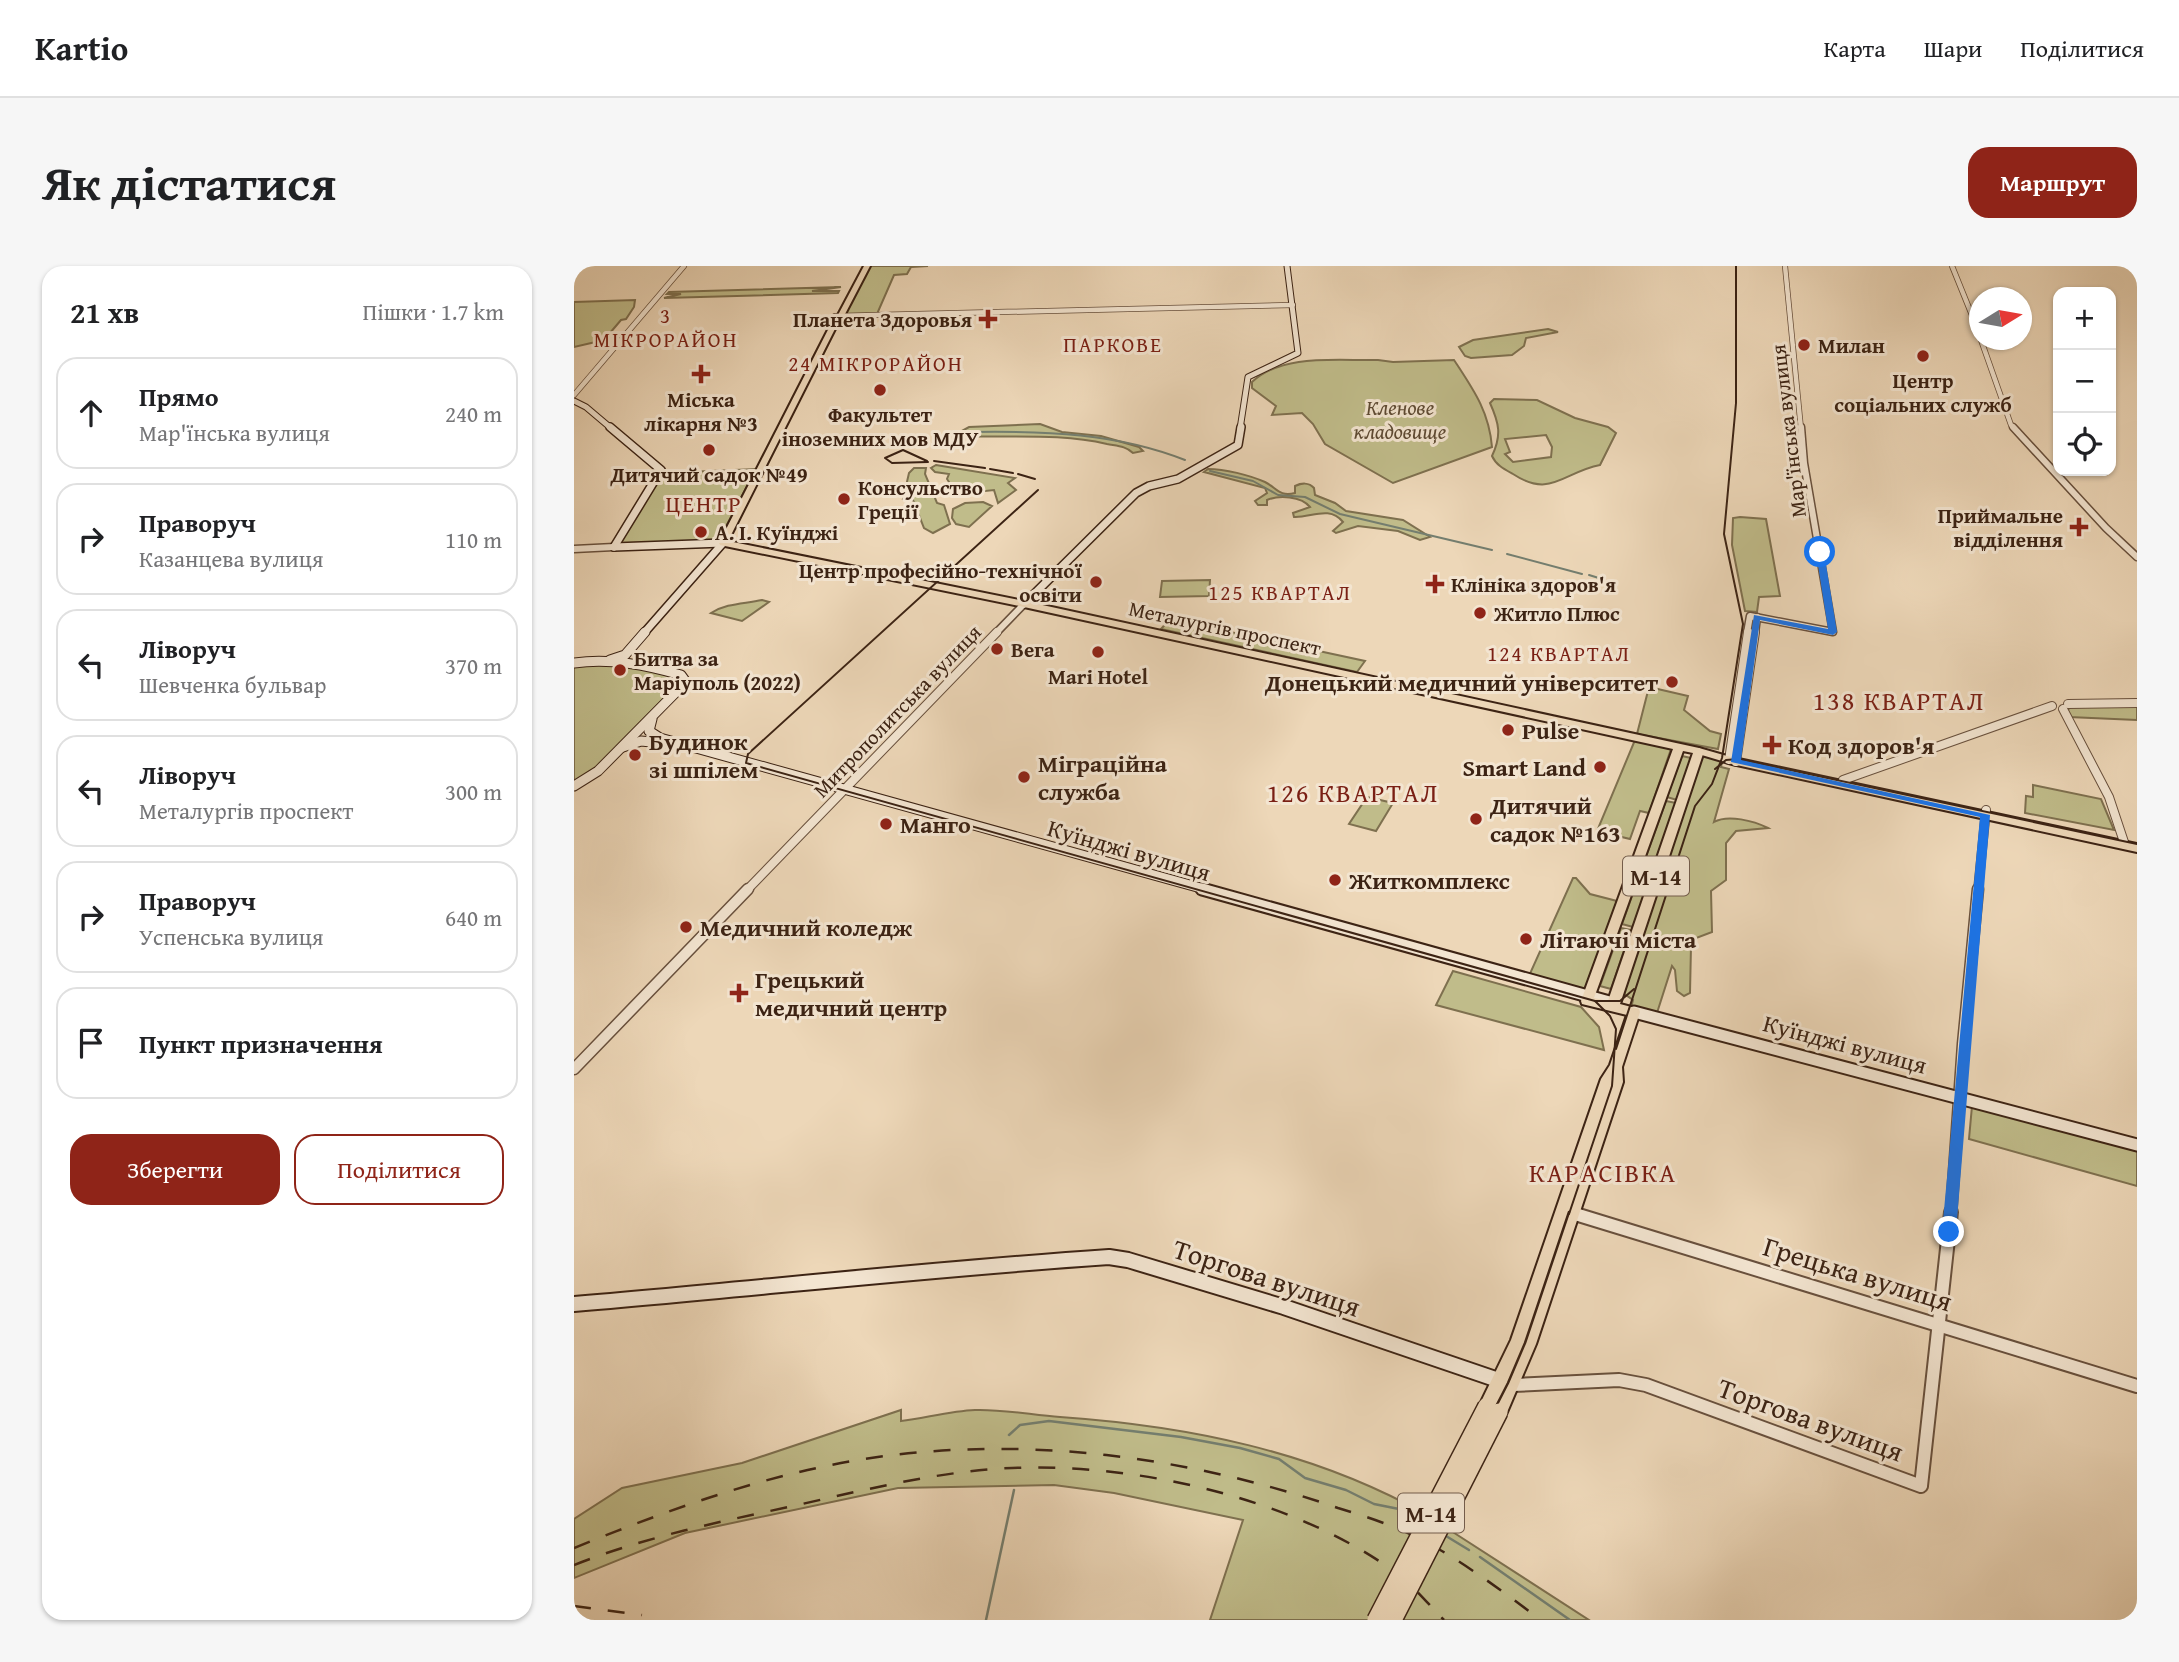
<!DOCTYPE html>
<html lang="uk">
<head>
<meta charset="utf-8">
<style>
	body { margin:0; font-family:"Gentium Book Plus",serif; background:#f6f6f6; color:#202124 }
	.controls { position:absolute; right:21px; top:21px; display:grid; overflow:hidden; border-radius:14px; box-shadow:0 2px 5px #0004 }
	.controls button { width:63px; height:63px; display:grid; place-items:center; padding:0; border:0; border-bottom:2px solid #e0e0e0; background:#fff; color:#202124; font:35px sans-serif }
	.compass { position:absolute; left:1395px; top:21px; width:63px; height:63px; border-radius:50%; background:#fff; box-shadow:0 2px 5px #0004; rotate:79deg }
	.stop { position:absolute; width:21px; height:21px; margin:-16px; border:5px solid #1a73e8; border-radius:50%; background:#fff }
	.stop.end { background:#1a73e8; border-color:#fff; box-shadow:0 2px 7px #0008 }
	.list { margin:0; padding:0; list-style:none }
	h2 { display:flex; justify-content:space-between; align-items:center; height:91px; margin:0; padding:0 28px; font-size:30px }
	h2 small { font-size:23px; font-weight:400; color:#757577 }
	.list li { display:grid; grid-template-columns:46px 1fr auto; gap:21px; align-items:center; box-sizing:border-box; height:112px; margin:0 14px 14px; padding:0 14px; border:2px solid #e0e0e0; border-radius:21px }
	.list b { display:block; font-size:26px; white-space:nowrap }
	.list p { margin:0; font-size:23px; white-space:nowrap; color:#757577 }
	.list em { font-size:23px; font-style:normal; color:#757577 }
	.actions { display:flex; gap:14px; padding:21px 28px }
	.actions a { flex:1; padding:16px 0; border:2px solid #8f2418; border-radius:21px; text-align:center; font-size:24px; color:#8f2418 }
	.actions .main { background:#8f2418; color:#fff }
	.icon { flex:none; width:38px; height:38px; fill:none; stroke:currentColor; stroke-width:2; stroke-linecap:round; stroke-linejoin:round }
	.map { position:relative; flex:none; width:1563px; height:1354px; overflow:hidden; border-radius:21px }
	header { display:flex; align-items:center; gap:42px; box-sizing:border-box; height:98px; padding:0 35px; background:#fff; border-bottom:2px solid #e0e0e0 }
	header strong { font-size:33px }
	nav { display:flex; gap:38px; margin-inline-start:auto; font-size:24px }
	.intro { display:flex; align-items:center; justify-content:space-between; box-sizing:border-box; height:168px; padding:0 42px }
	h1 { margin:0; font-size:49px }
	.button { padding:18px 32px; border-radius:21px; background:#8f2418; color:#fff; font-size:24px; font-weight:700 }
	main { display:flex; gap:42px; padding:0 42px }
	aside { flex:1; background:#fff; border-radius:21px; box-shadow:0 2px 5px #0004 }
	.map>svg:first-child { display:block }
	.green { fill:#c0bc8a; stroke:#7e704f; stroke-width:2; fill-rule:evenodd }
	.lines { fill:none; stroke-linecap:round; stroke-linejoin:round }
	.stream-far1 { stroke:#747e6f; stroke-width:2 }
	.stream { stroke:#747e6f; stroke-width:2.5 }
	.tertiary-far4-casing { stroke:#68503d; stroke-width:6 }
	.tertiary-far3-casing { stroke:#68503d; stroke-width:9 }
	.tertiary-far2-casing { stroke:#68503d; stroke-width:10 }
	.tertiary-far1-casing { stroke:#68503d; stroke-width:13 }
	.tertiary-casing { stroke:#68503d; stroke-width:16 }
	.secondary-far4-casing { stroke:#3c2314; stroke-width:7 }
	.secondary-far3-casing { stroke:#3c2314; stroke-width:10 }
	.secondary-far2-casing { stroke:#3c2314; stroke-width:11 }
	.secondary-far1-casing { stroke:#3c2314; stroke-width:15 }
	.secondary-casing { stroke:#3c2314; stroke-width:18 }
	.primary-casing { stroke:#3c2314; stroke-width:4 }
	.trunk-casing { stroke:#3c2314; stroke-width:4 }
	.tertiary-far4 { stroke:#f3e5d1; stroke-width:4.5 }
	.tertiary-far3 { stroke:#f3e5d1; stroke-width:6 }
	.tertiary-far2 { stroke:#f3e5d1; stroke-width:8 }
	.tertiary-far1 { stroke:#f3e5d1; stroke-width:10 }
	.tertiary { stroke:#f3e5d1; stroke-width:12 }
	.secondary-far4 { stroke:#f3e5d1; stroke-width:5 }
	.secondary-far3 { stroke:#f3e5d1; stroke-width:7 }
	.secondary-far2 { stroke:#f3e5d1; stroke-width:9 }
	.secondary-far1 { stroke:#f3e5d1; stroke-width:11 }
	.secondary { stroke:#f3e5d1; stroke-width:14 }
	.primary { fill:#edd7b8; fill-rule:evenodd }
	.trunk { fill:#edd7b8; fill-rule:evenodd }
	.tram-far1 { stroke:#3c2314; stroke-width:2 }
	.tram { stroke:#3c2314; stroke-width:2.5 }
	.rail { stroke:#3c2314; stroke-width:2.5; stroke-dasharray:17 17; stroke-linecap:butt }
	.trunk-bridge-casing { stroke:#3c2314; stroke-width:20; stroke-linecap:butt }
	.trunk-bridge { stroke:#edd7b8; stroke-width:17 }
	.route { fill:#1a73e8 }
	.poi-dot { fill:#8f2418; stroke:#f3e5d1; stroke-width:2.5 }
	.labels { text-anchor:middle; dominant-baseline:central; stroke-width:6; stroke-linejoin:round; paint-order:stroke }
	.far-neighbourhood-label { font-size:21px; letter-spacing:2px; fill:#7a1f14; stroke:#f3e5d1 }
	.far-poi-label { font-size:21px; font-weight:bold; fill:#3c2314; stroke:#f3e5d1; text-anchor:start }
	.far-park-label { font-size:21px; font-style:italic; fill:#5d4932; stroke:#f3e5d1 }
	.far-street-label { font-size:21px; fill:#3c2314; stroke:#f3e5d1 }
	.far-quarter-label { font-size:23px; letter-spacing:2px; fill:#7a1f14; stroke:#f3e5d1 }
	.shield { fill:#f3e5d1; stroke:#735d4d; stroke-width:2 }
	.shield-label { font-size:23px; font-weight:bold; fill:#3c2314 }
	.poi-label { font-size:24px; font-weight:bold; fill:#3c2314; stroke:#f3e5d1; text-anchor:start }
	.street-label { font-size:24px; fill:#3c2314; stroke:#f3e5d1 }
	.neighbourhood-label { font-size:26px; letter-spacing:2px; fill:#7a1f14; stroke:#f3e5d1 }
	.near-street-label { font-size:28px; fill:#3c2314; stroke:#f3e5d1 }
</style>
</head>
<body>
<header>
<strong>Kartio</strong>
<nav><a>Карта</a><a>Шари</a><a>Поділитися</a></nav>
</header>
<div class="intro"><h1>Як дістатися</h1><a class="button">Маршрут</a></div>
<main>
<aside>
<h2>21 хв<small>Пішки · 1.7 km</small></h2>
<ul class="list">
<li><svg class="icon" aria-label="ahead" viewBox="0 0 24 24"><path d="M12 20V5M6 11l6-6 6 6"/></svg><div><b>Прямо</b><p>Мар'їнська вулиця</p></div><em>240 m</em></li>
<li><svg class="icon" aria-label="right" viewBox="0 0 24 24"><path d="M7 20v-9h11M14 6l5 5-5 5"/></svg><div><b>Праворуч</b><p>Казанцева вулиця</p></div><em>110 m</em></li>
<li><svg class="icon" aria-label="left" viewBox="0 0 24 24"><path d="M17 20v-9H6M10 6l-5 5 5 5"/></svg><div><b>Ліворуч</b><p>Шевченка бульвар</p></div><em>370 m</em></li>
<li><svg class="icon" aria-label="left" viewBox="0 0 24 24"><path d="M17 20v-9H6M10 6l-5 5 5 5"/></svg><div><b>Ліворуч</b><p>Металургів проспект</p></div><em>300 m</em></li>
<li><svg class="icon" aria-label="right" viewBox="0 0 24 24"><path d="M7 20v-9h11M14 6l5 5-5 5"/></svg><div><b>Праворуч</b><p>Успенська вулиця</p></div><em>640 m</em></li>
<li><svg class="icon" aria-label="arrive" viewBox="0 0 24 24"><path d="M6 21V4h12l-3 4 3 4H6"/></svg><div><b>Пункт призначення</b></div></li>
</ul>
<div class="actions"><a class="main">Зберегти</a><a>Поділитися</a></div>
</aside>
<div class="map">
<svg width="1563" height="1354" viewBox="0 0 1563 1354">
	<rect width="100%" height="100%" fill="#edd7b8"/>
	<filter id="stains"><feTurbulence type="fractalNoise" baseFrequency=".00286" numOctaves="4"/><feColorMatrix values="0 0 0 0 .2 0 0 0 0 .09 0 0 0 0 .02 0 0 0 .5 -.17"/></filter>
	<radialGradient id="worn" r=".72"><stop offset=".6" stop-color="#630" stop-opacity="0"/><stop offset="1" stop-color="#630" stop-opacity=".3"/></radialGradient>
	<g class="green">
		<polygon points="295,0 354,0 337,1 333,8 320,9 303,48 271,48"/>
		<polygon points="267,21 238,25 265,25 264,27 90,32 107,28 93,28 95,26"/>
		<polygon points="61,34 60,41 52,53 47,54 30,74 0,81 0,36"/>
		<polygon points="974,63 984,66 952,72 950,80 938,89 897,92 891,90 885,81 899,74"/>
		<path d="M804 94 819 96 880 94C899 123 915 145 918 181L819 217 751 178 739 158 728 147 698 149 702 140 678 122V116C709 87 764 95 804 94Z"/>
		<path d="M920 133 963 134 1001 152 1034 161 1042 167 1026 199C989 206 977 233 939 208 930 203 922 199 918 190 928 169 925 157 916 137ZM972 169 978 181 977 191 939 196 931 188 936 186 931 173Z"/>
		<path d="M466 158 488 166 527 170 565 181 569 185 559 187C552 180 543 180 533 178 485 167 438 172 389 170L384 167 395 161Z"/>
		<polygon points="362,199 441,212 434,217 442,224 424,237 420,224 383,228 373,213 375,208 361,206 357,202"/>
		<polygon points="340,202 352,202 351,208 363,237 370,239 376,258 359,267 350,262 339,234 329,233 335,207"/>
		<polygon points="182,203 146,272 139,275 44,279 89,207"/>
		<path d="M634 203C651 203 675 209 691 216 703 222 705 231 721 227V220C727 217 735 216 740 222L741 229 761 237 772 245 829 254 856 271 846 274 824 265 784 260 762 267 759 265 769 256C755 239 737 252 720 251L719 247 736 241C727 230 705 229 693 234V239H684L681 235 693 227 691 222 630 206Z"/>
		<polygon points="409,236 418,240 395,261 382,258 378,252 379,243 391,237"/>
		<polygon points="1166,251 1192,253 1206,330 1185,331 1183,346 1171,345 1158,279 1159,252"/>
		<polygon points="636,314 635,330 586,331 588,315"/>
		<path d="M188 334 195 336 168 355 137 347C153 337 169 338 188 334Z"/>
		<polygon points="596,353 791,395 783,406 587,363"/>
		<polygon points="37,397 98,408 108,415 18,505 0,517 0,399"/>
		<polygon points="1075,421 1114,430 1110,444 1136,465 1147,468 1144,483 1063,468"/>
		<polygon points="1563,439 1563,454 1495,451 1492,445 1497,441"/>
		<polygon points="1061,474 1097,483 1075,547 1066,545 1056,573 1023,565"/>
		<path d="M1128 489 1148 495 1147 501 1155 503 1140 556C1154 548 1180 555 1194 562L1162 565 1152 577V614L1137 625 1138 666 1122 672 1117 680 1116 727 1110 730 1103 725 1101 704 1098 700 1082 750 1057 742 1059 734 1049 727Z"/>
		<polygon points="1108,490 1117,492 1103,534 1093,531"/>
		<polygon points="1459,519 1527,533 1540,564 1451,547 1452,530 1459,531"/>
		<polygon points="793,531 819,537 802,565 775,558"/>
		<polygon points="1092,535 1102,537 1059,661 1048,658"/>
		<polygon points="999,612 1002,612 1016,628 1043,635 1010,727 954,712"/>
		<polygon points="1047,662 1057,664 1037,723 1026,720"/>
		<polygon points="879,705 1007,741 1025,761 1030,784 862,739"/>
		<polygon points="1398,840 1563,885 1563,920 1395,873"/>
		<path d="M327 1144V1155C351 1152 377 1145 401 1144 429 1143 458 1149 486 1151 614 1160 740 1185 853 1249L798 1354H636L669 1254 540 1227 480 1219 324 1222 111 1267 0 1312V1253L48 1222 168 1197Z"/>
		<polygon points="871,1261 1015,1354 824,1354"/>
	</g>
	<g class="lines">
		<g class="stream-far1">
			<path d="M399 166C472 165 542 167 611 194"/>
			<polyline points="636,205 679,215 704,229 731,231 766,248 918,284"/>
			<polyline points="933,288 1008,308"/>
			<polyline points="1015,309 1028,313"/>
		</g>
		<g class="stream">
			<polyline points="435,1169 446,1159 475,1155 607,1171 666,1182 705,1193 731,1212 772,1224 800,1238 830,1244 846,1254"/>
			<polyline points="872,1270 895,1284"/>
			<polyline points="906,1291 996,1354"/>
			<polyline points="412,1354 440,1224"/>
		</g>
		<g class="tertiary-far4-casing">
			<g id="tertiary-far4">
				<polyline points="1211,0 1227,163"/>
				<polyline points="1378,0 1406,69"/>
				<polyline points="261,50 719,39"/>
				<polyline points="1407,74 1437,159 1441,163"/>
				<polyline points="0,129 110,0"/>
			</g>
		</g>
		<g class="tertiary-far3-casing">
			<g id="tertiary-far3">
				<polyline points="1439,161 1532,262 1563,291"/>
				<polyline points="0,283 40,281"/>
				<polyline points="422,367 450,338"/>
				<polyline points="1173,367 1176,350 1259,366 1230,197 1227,161"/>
				<polyline points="1181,367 1183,351"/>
			</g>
		</g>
		<g class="tertiary-far2-casing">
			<g id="tertiary-far2">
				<polyline points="1494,438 1563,437"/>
				<polyline points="1489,443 1535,531 1551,579"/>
				<polyline points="1155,494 1174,366"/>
				<polyline points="1162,496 1181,366"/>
				<polyline points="1269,514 1478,440"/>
				<polyline points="173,624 423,366"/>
				<polyline points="1404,624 1412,544"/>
			</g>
		</g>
		<g class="tertiary-far1-casing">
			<g id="tertiary-far1">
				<polyline points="0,803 174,623"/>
				<polyline points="998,947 1001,948"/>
				<polyline points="1377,948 1389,778 1404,623"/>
			</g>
		</g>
		<g class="tertiary-casing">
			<g id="tertiary">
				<polyline points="998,947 1563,1120"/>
				<polyline points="939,1119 1045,1114 1072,1119 1347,1220 1377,946"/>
			</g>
		</g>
		<g class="secondary-far4-casing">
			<g id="secondary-far4">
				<polyline points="0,135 12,141 38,163"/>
				<polyline points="666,163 674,111 724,87 713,0"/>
			</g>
		</g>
		<g class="secondary-far3-casing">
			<g id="secondary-far3">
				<polyline points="36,161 87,204 40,281"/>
				<polyline points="40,281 149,277"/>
				<polyline points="450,338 562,227 575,220 604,213 664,179 667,161"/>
				<polyline points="70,367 149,277"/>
			</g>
		</g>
		<g class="secondary-far2-casing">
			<g id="secondary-far2">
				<polyline points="36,394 51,389 71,366"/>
				<path d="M0 397C37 392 72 399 107 409L112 416 24 505 0 520"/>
				<polyline points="78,453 75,465 86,472 634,624"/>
				<polyline points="49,481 67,475 87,477"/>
			</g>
		</g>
		<g class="secondary-far1-casing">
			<g id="secondary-far1">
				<polyline points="628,623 1039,737"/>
				<polyline points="1060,746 1563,879"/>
			</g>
		</g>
		<g class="secondary-casing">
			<path id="secondary" d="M0 1038C178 1023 356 1003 535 991L554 994 710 1041 930 1116"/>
		</g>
		<g class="primary-casing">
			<polygon id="primary" points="1125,482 1160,492 1563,578 1563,586 1158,498 1121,487 1120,485"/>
		</g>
		<g class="trunk-casing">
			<path id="trunk" d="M290 0H296L270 50 265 55 154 275 450 335 1125 482 1130 485 1046 738 1065 743 1066 746 1048 801 1049 816 962 1078 931 1151 925 1154 919 1151 917 1146 913 1148 907 1145 905 1140 937 1074 1027 813 1036 799 1053 749 1008 738 1007 735 1099 483 450 341 146 279 145 277 259 54 264 49ZM1109 485 1119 487 1034 735 1020 732Z"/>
		</g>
		<use href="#tertiary-far4" class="tertiary-far4"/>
		<use href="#tertiary-far3" class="tertiary-far3"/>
		<use href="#tertiary-far2" class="tertiary-far2"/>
		<use href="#tertiary-far1" class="tertiary-far1"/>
		<use href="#tertiary" class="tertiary"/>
		<use href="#secondary-far4" class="secondary-far4"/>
		<use href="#secondary-far3" class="secondary-far3"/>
		<use href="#secondary-far2" class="secondary-far2"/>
		<use href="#secondary-far1" class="secondary-far1"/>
		<use href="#secondary" class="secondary"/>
		<use href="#primary" class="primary"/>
		<use href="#trunk" class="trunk"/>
		<g class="tram-far1">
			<polyline points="353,195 329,184 311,192 318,197 354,196"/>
			<polyline points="360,195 411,202"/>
			<polyline points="416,203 439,207"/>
			<polyline points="444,208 461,213"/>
			<polyline points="464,224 174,488 172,497 1021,735 1046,735 1060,723"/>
			<polyline points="1141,503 1152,494 1164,493 1563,578"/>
			<polyline points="1042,783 1121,540 1138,518 1148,492 1169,358 1150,268 1162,137 1162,0"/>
			<polyline points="995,948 1038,820 1042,763 1036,750 1021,735"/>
		</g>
		<polyline class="tram" points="813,1354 934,1117 951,1077 995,946"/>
		<g class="rail">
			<path d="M0 1282C82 1249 165 1218 252 1200 420 1165 603 1186 764 1242 787 1249 812 1257 834 1267 878 1287 928 1325 967 1354"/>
			<path d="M0 1299C71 1271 145 1256 219 1240 291 1224 364 1205 438 1202 563 1197 719 1232 821 1306 839 1319 854 1338 870 1354"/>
			<polyline points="0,1340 68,1349"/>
		</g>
		<g class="trunk-bridge-casing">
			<g id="trunk-bridge">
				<polyline points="802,1354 913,1140"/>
				<polyline points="819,1354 925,1146"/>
			</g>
		</g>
		<use href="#trunk-bridge" class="trunk-bridge"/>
	</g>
	<polygon class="route" points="1246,283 1250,286 1263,366 1259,369 1186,354 1167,494 1416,549 1382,966 1375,972 1368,966 1406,551 1157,496 1180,349 1254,363 1242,286"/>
	<g class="poi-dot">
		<path d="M410.5 42.5h7v7h7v7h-7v7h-7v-7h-7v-7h7z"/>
		<circle cx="1230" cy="79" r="7"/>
		<circle cx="1349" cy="90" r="7"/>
		<path d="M123.5 97.5h7v7h7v7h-7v7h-7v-7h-7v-7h7z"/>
		<circle cx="306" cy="124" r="7"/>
		<circle cx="135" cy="184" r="7"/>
		<circle cx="270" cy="233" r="7"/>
		<path d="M1501.5 250.5h7v7h7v7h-7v7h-7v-7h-7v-7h7z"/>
		<circle cx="127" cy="266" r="7"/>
		<circle cx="522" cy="316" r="7"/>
		<path d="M857.5 307.5h7v7h7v7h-7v7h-7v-7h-7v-7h7z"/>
		<circle cx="906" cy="347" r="7"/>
		<circle cx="423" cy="383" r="7"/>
		<circle cx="524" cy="386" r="7"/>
		<circle cx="46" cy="404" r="7"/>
		<circle cx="1098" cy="416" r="7"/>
		<circle cx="934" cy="464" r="7"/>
		<path d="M1194.5 468.5h7v7h7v7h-7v7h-7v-7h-7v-7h7z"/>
		<circle cx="61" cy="489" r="7"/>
		<circle cx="1026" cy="501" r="7"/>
		<circle cx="450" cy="511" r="7"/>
		<circle cx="902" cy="553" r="7"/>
		<circle cx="312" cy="558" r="7"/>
		<circle cx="761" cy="614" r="7"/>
		<circle cx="112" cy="661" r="7"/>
		<circle cx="952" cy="673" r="7"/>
		<path d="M161.5 716.5h7v7h7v7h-7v7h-7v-7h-7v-7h7z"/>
	</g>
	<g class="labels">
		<g class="far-neighbourhood-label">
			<text x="92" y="49">3<tspan x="92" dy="24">МІКРОРАЙОН</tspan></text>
			<text x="539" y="78">ПАРКОВЕ</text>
			<text x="302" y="97">24 МІКРОРАЙОН</text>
			<text x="706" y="326">125 КВАРТАЛ</text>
			<text x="985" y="387">124 КВАРТАЛ</text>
		</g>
		<g class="far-poi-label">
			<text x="398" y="53" text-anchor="end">Планета Здоровья</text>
			<text x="1244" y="79">Милан</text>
			<text x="1349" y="114" text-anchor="middle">Центр<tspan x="1349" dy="24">соціальних служб</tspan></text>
			<text x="127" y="133" text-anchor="middle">Міська<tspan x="127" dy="24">лікарня №3</tspan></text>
			<text x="306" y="148" text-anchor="middle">Факультет<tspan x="306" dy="24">іноземних мов МДУ</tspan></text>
			<text x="135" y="208" text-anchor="middle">Дитячий садок №49</text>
			<text x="284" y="221">Консульство<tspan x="284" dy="24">Греції</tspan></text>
			<text x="1489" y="249" text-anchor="end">Приймальне<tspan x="1489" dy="24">відділення</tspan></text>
			<text x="141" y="266">А. І. Куїнджі</text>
			<text x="508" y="304" text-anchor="end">Центр професійно-технічної<tspan x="508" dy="24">освіти</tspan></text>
			<text x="877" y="318">Клініка здоров'я</text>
			<text x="920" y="347">Житло Плюс</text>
			<text x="437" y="383">Вега</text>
			<text x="60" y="392">Битва за<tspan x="60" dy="24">Маріуполь (2022)</tspan></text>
			<text x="524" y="410" text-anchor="middle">Mari Hotel</text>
		</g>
		<g class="far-park-label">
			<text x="826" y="141">Кленове<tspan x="826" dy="24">кладовище</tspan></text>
		</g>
		<g class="far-street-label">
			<text transform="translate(1214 165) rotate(-97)">Мар'їнська вулиця</text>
			<text transform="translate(651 362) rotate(12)">Металургів проспект</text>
			<text transform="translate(323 445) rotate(-46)">Митрополитська вулиця</text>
		</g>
		<g class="far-quarter-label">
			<text x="130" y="237">ЦЕНТР</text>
		</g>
		<g class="shield">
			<rect x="1049" y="590.5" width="66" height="39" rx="5"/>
			<rect x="824" y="1227.5" width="66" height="39" rx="5"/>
		</g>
		<g class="shield-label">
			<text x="1082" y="610">М-14</text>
			<text x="857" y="1247">М-14</text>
		</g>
		<g class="poi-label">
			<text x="1084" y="416" text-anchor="end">Донецький медичний університет</text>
			<text x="948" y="464">Pulse</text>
			<text x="75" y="475">Будинок<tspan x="75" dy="28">зі шпілем</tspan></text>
			<text x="1214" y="479">Код здоров'я</text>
			<text x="464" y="497">Міграційна<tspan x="464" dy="28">служба</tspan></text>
			<text x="1012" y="501" text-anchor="end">Smart Land</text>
			<text x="916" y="539">Дитячий<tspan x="916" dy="28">садок №163</tspan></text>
			<text x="326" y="558">Манго</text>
			<text x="775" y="614">Житкомплекс</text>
			<text x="126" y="661">Медичний коледж</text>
			<text x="966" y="673">Літаючі міста</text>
			<text x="181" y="713">Грецький<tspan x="181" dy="28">медичний центр</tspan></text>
		</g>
		<g class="street-label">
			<text transform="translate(555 584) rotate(16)">Куїнджі вулиця</text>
			<text transform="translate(1271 778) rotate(15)">Куїнджі вулиця</text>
		</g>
		<g class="neighbourhood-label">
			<text x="1325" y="434">138 КВАРТАЛ</text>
			<text x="779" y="526">126 КВАРТАЛ</text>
			<text x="1029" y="906">КАРАСІВКА</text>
		</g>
		<g class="near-street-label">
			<text transform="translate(1284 1007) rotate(17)">Грецька вулиця</text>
			<text transform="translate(693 1011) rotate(18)">Торгова вулиця</text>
			<text transform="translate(1237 1153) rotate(20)">Торгова вулиця</text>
		</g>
	</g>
	<rect width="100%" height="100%" filter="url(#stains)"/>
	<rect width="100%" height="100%" fill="url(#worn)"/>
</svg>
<div class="controls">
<button>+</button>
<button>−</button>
<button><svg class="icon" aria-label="locate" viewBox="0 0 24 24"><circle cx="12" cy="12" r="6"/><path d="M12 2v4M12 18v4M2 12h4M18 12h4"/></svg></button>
</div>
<svg class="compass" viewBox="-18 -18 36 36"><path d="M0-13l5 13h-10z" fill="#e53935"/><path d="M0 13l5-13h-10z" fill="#757577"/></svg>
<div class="stop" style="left:1246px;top:286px"></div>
<div class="stop end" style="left:1375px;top:966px"></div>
</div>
</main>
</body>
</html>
